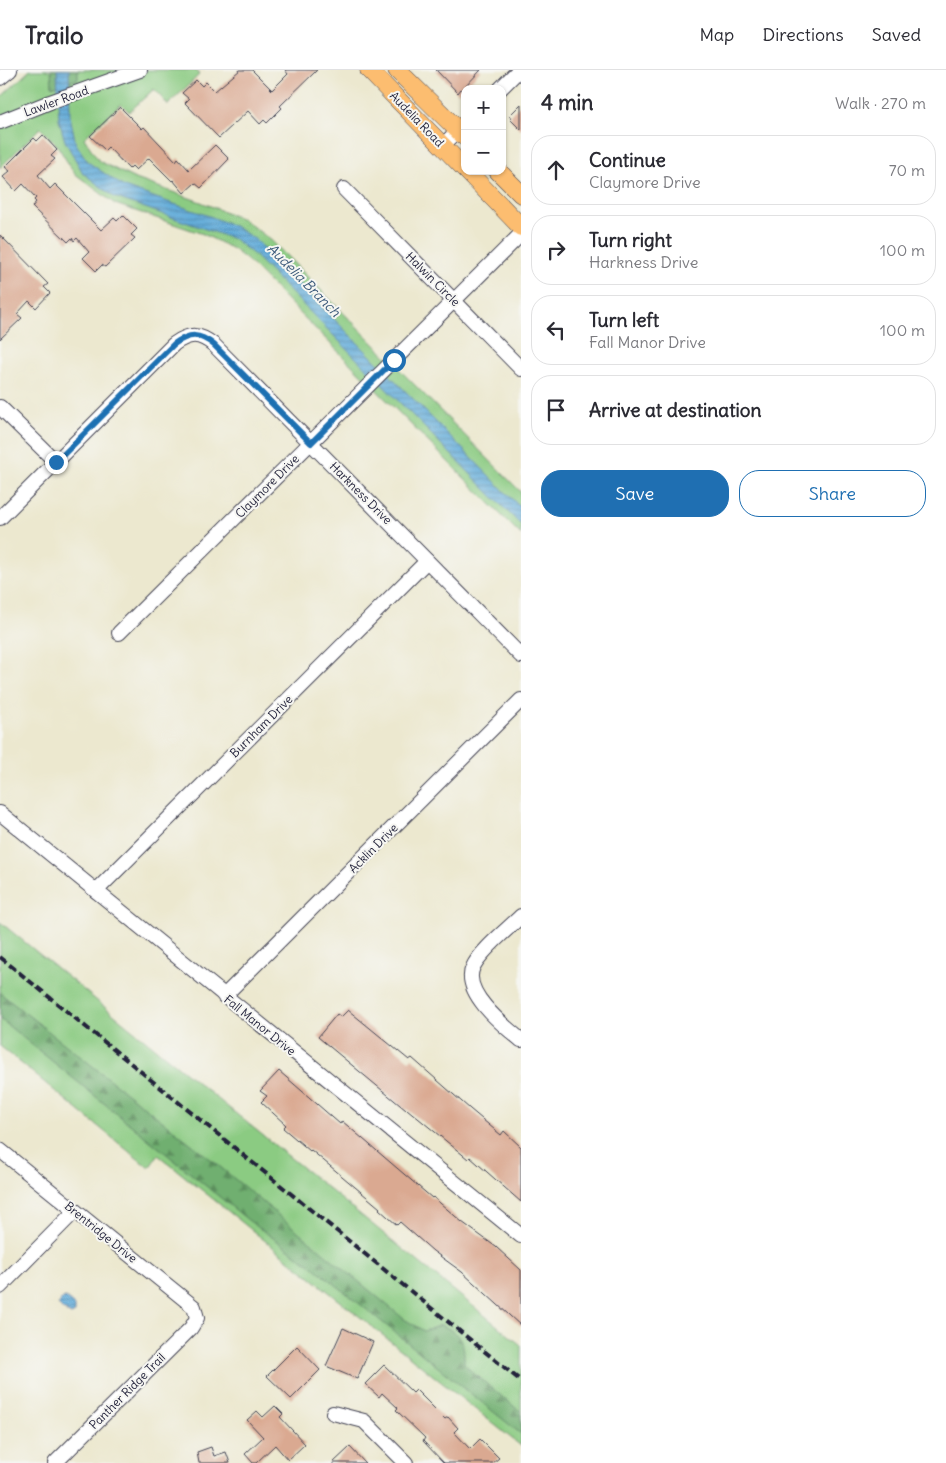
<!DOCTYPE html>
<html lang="en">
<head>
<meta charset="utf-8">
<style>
	body { margin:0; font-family:Delius,sans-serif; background:#f2f2f3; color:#2b2b33 }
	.controls { position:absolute; right:15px; top:15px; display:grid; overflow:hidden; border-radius:10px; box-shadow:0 1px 4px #0004 }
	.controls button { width:45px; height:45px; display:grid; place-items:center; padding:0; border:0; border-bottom:1px solid #e1e1e2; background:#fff; color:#2b2b33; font:25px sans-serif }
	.stop { position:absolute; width:15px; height:15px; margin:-11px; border:4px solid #1f6fb2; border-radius:50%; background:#fff }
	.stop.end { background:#1f6fb2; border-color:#fff; box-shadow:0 1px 5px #0008 }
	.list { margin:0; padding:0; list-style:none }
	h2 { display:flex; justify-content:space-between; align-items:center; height:65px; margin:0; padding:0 20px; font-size:21px }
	h2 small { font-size:16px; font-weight:400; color:#7c7c81 }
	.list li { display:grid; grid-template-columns:32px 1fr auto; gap:15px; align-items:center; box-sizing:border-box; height:70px; margin:0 10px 10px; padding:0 10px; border:1px solid #e1e1e2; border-radius:20px }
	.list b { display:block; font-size:19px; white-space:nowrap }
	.list p { margin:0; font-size:16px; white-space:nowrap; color:#7c7c81 }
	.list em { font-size:16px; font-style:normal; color:#7c7c81 }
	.actions { display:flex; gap:10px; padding:15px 20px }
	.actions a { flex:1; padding:11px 0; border:1px solid #1f6fb2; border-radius:20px; text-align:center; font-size:18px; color:#1f6fb2 }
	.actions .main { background:#1f6fb2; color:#fff }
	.icon { flex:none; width:28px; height:28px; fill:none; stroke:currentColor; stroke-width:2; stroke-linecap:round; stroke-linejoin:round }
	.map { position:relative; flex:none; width:521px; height:1393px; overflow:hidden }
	header { display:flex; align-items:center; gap:30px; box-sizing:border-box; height:70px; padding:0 25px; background:#fff; border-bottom:1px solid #e1e1e2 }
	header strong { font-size:24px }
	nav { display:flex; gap:28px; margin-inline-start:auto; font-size:18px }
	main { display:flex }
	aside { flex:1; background:#fff }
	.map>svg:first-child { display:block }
	.green { fill:#8bcb82; stroke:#56765e }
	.forest { fill:url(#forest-firs); stroke:#496856 }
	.water { fill:url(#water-rules); stroke:#42668a }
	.building { fill:#daa991 }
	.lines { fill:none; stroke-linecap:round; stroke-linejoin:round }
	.minor-casing { stroke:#404051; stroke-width:16 }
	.major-casing { stroke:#404051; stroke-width:19 }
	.minor { stroke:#fff; stroke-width:14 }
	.major { stroke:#fcbd6f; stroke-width:18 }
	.rail { stroke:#22223b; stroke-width:4; stroke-dasharray:8 4; stroke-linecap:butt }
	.route { stroke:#1f6fb2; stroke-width:6 }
	.labels { text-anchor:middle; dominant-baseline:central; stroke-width:4; stroke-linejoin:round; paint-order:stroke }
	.street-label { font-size:12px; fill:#22223b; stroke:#f6f6f2 }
	.water-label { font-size:14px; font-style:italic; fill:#3b597a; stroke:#f6f6f2 }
</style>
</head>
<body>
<header>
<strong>Trailo</strong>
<nav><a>Map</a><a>Directions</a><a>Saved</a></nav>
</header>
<main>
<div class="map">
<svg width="521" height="1393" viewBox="0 0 521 1393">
	<defs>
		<pattern id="forest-firs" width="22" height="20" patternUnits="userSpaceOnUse" patternTransform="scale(1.25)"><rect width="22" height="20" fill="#70af70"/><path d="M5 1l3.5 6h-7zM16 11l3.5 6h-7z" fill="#5c8e5d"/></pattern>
		<pattern id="water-rules" width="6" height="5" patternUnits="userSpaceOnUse" patternTransform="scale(1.25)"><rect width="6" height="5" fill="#61abd9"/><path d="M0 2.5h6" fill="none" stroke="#508bb1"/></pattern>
	</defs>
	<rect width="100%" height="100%" fill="#f6f6f2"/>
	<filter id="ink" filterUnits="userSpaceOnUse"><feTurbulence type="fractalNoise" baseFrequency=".02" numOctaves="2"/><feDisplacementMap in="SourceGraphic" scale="10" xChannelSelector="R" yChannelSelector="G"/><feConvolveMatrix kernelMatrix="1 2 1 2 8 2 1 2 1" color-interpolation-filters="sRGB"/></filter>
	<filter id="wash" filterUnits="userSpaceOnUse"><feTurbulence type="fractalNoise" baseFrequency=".0096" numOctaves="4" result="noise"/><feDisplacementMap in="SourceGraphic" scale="20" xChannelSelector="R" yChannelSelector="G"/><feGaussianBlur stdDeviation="1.12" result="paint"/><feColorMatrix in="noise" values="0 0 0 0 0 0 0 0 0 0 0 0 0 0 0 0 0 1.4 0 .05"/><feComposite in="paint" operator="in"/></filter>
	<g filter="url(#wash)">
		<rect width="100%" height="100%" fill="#ece8cf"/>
		<g class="green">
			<polygon points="30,0 195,0 200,4 168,35 154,19 129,42 121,34 84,68 99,91 133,108 201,132 244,150 272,171 521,422 521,465 247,190 233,179 203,164 115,134 74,103 57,75 40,58 0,98 0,28"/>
			<polygon points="0,852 521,1275 521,1376 158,1085 149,1098 0,976"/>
		</g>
		<g class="forest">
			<polygon points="51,0 78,0 78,9 52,17"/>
			<path d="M0 923 213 1091 404 1249 424 1261 441 1255C461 1264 465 1272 464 1293L473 1303 521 1342V1364L315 1198 248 1150 0 949Z"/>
		</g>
		<g class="water">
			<polygon points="57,0 69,0 70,46 76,74 88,92 124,117 212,147 236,157 256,170 521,438 521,455 252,183 234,169 114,127 83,103 65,71 59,50"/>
			<polygon points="66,1228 75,1236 75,1243 71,1245 63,1240 58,1235 62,1229"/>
		</g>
		<g id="blocks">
			<g class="building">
				<polygon points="240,0 252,0 272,20 288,4 285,0 317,0 280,36 282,38 267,53 264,50 260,54 248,41 219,68 185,33 189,29 182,23 196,10 202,16 206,12 215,21"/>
				<polygon points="436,0 481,0 462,20 461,19 458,23"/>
				<polygon points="521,34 521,60 510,49 512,48 509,46"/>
				<polygon points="120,37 142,59 144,57 176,91 178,88 189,100 215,75 229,89 201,118 195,113 184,123 173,110 172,111 149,88 136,100 132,96 129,99 108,77 105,80 90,66"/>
				<polygon points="43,65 57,80 51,86 55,89 38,105 50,119 55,114 101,160 114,148 117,151 123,145 137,159 131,165 135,168 105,197 102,195 96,201 83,188 89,182 77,168 74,171 72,168 68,172 32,137 36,132 34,130 36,128 23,114 16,121 3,107 10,101 5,97 34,68 37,71"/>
				<polygon points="0,165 48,214 44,217 50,223 36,238 29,231 17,244 22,248 0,269"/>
				<polygon points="348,940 409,990 412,988 470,1039 501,1065 504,1061 521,1077 521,1132 470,1087 468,1089 407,1039 406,1040 318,967 337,944 341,947"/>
				<polygon points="279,1001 340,1054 342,1051 432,1128 433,1127 462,1152 496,1177 521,1200 521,1256 462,1202 433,1181 400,1152 397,1155 379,1139 380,1138 311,1080 310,1081 283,1058 286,1055 261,1032 267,1026 260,1021"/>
				<polygon points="343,1258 373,1272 357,1309 326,1296"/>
				<polygon points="297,1276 320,1300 291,1329 267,1306"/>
				<polygon points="384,1295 413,1323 416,1320 445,1349 448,1347 458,1358 454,1362 470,1379 480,1369 499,1388 493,1393 444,1393 423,1371 425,1368 396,1340 398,1338 382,1323 379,1327 365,1314"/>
				<polygon points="275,1336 283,1344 280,1347 305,1374 288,1390 275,1375 256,1393 253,1393 245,1384 263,1367 247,1350 257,1341 263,1347"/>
				<polygon points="211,1377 214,1386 226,1382 230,1393 199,1393 197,1382"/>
				<polygon points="350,1377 365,1393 333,1393"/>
			</g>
		</g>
	</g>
	<g filter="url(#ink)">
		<use href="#blocks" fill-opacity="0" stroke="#404051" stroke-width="1"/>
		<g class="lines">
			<g class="minor-casing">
				<g id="minor">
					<polyline points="0,8 10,0"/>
					<polyline points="500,19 519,0"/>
					<polyline points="0,52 50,32 140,0"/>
					<polyline points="442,76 465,54"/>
					<polyline points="344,119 521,299"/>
					<polyline points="0,337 56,392"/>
					<path d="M0 448 174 274C190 263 199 263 214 275L521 586"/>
					<polyline points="119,563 521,164"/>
					<polyline points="0,743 521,1166"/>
					<polyline points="96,821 427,491"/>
					<path d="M521 846C508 859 480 881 473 897 461 922 504 956 521 970"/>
					<polyline points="224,926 521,630"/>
					<polyline points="0,1080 194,1237 197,1248 191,1258 55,1393"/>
					<polyline points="0,1217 75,1141"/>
					<polyline points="333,1343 364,1351 406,1393"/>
				</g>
			</g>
			<g class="major-casing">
				<g id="major">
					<polyline points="369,0 465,99"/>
					<polyline points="397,0 465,67"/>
					<polyline points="467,101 521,157"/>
					<polyline points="498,101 521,124"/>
				</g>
			</g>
			<use href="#minor" class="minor"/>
			<use href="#major" class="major"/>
			<polyline class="rail" points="0,887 521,1311"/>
		</g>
	</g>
	<g class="lines" filter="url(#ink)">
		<path class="route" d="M56 392 174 274C190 263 199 263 214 275L311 373 394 290"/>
	</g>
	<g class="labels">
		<g class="street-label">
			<text transform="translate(56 31) rotate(-20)">Lawler Road</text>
			<text transform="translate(417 49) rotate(46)">Audelia Road</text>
			<text transform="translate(433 209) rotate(45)">Halwin Circle</text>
			<text transform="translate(267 416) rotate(-45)">Claymore Drive</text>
			<text transform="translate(361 423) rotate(45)">Harkness Drive</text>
			<text transform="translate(261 656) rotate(-45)">Burnham Drive</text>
			<text transform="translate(373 778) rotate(-45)">Acklin Drive</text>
			<text transform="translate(260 955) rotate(39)">Fall Manor Drive</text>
			<text transform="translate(101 1162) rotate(39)">Brentridge Drive</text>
			<text transform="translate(127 1321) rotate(-45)">Panther Ridge Trail</text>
		</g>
		<g class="water-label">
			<text transform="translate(304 210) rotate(45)">Audelia Branch</text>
		</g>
	</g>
</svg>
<div class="controls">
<button>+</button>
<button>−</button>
</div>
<div class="stop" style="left:394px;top:290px"></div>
<div class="stop end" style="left:56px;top:392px"></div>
</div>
<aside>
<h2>4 min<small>Walk · 270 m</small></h2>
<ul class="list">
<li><svg class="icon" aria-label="ahead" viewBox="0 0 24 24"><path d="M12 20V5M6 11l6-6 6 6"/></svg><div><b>Continue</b><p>Claymore Drive</p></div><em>70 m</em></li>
<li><svg class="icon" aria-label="right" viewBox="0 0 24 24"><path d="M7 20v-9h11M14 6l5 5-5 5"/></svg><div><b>Turn right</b><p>Harkness Drive</p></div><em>100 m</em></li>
<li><svg class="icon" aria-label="left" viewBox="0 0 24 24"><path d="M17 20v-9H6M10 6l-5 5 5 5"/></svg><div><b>Turn left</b><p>Fall Manor Drive</p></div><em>100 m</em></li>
<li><svg class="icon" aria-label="arrive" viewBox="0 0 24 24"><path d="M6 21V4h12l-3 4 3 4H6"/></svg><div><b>Arrive at destination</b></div></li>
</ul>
<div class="actions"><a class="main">Save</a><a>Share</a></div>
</aside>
</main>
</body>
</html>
